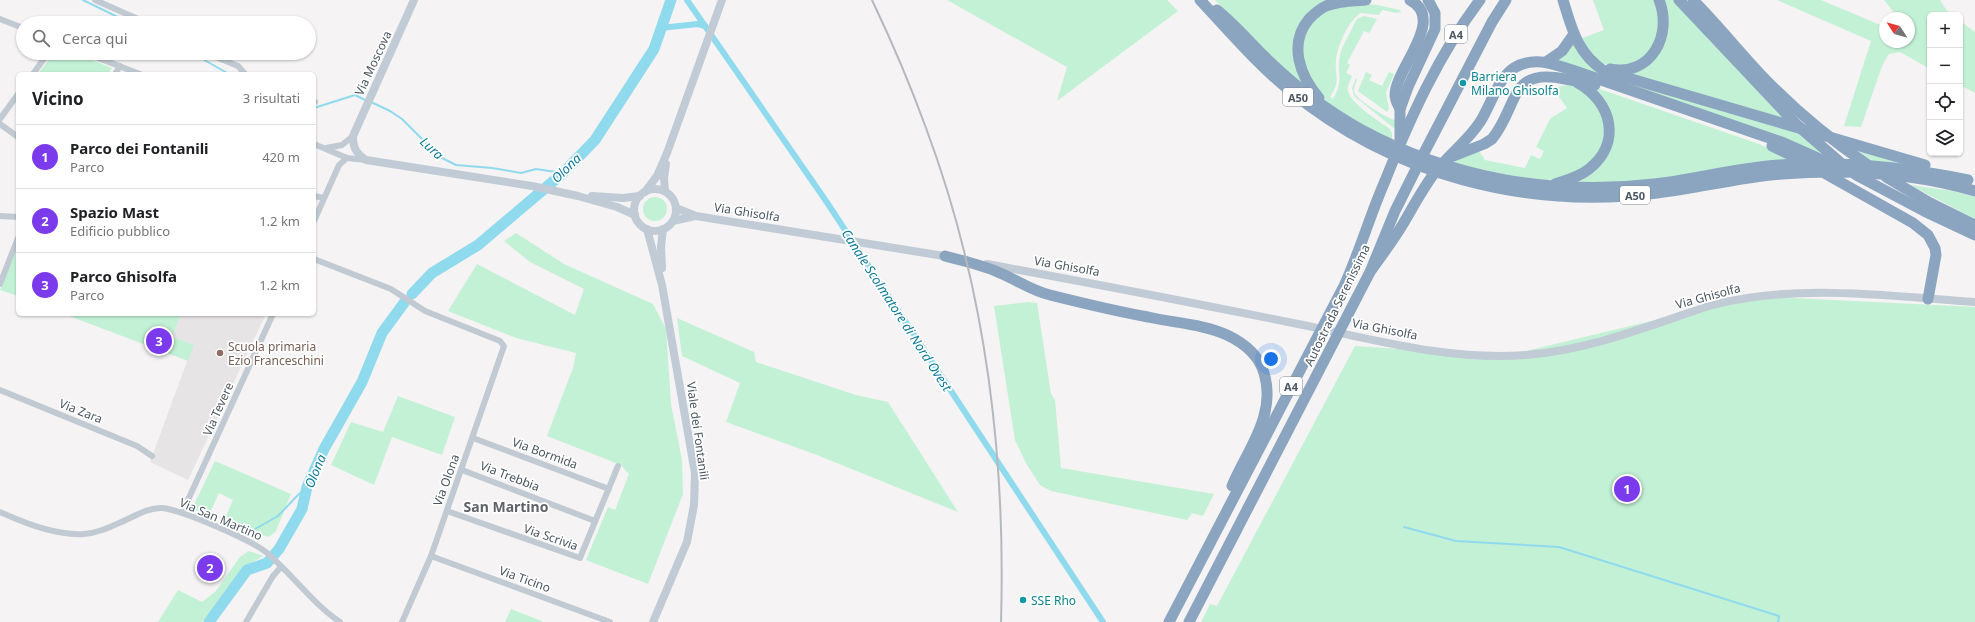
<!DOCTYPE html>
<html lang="it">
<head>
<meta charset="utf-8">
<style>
	body { margin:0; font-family:"Noto Sans",sans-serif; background:#f6f6f6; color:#202124 }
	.controls { position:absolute; right:12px; top:12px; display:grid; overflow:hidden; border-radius:6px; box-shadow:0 1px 3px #0004 }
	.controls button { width:36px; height:36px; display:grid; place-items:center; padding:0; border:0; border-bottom:1px solid #e0e0e0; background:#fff; color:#202124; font:20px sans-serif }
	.compass { position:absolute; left:1879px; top:12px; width:36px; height:36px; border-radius:50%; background:#fff; box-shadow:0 1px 3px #0004; rotate:306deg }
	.you { position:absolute; left:1271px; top:359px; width:14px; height:14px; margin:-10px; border:3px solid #fff; border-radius:50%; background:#1a73e8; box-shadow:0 0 0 6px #1a73e833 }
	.badge { display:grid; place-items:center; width:26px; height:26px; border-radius:50%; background:#7c3aed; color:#fff; font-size:13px; font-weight:700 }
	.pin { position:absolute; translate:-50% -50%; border:2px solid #fff; box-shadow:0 1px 4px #0006 }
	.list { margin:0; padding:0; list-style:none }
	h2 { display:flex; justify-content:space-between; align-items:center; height:52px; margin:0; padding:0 16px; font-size:17px }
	h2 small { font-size:13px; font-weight:400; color:#757577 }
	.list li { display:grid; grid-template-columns:26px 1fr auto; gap:12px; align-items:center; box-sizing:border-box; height:64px; padding:0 16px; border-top:1px solid #e0e0e0 }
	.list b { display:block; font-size:15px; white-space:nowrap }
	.list p { margin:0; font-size:13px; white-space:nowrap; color:#757577 }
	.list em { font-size:13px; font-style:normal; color:#757577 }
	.icon { flex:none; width:22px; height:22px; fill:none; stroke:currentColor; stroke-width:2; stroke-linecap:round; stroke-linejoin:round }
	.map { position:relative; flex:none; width:1975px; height:622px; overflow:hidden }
	.search { position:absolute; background:#fff; box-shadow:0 1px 3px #0004; left:16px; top:16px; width:300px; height:44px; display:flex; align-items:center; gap:10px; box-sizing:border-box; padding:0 14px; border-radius:22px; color:#757577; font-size:15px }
	.panel { position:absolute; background:#fff; box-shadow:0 1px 3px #0004; left:16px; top:72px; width:300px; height:244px; border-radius:6px }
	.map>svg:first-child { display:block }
	.education { fill:#e6e4e5 }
	.green { fill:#c3f1d5 }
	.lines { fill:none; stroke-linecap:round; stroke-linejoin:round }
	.stream { stroke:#90daee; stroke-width:2 }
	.canal { stroke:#90daee; stroke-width:6 }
	.river { stroke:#90daee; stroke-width:11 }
	.street { stroke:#c1cad2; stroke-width:6 }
	.secondary { stroke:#c1cbd6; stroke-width:8 }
	.highway { stroke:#8ba5c1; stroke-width:11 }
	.rail { stroke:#b5b8bd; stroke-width:2 }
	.culture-dot { fill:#0f9aa8; stroke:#fff; stroke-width:1.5 }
	.education-dot { fill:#8d6e63; stroke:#fff; stroke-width:1.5 }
	.labels { text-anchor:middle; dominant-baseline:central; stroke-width:3.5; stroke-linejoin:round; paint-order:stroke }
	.shield { fill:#fff; stroke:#808990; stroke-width:1 }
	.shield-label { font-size:11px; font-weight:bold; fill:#4a5661 }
	.street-label { font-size:12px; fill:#4a5661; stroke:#fff }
	.culture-label { font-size:12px; fill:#0d838f; stroke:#fff; text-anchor:start }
	.education-label { font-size:12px; fill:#785e54; stroke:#fff; text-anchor:start }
	.water-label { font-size:13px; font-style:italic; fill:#0c7c9b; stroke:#fff }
	.quarter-label { font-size:14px; font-weight:bold; fill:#5f6368; stroke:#fff }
</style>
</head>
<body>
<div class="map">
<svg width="1975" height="622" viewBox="0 0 1975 622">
	<rect width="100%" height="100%" fill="#f5f3f3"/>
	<polygon class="education" points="181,314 266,314 188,480 150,462 193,345 172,337"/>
	<g class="green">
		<polygon points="947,0 1167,0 1178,11 1057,101 1067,67"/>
		<polygon points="1215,0 1341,0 1299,29 1304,87 1255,41"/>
		<path d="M1593 0H1655C1667 29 1653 65 1618 65 1611 65 1604 65 1597 61 1590 57 1585 46 1580 39L1604 30Z"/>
		<polygon points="1662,0 1674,0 1791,123 1622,72 1657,54"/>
		<polygon points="1777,0 1821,0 1885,27 1885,42 1909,42 1909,18 1898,18 1884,0 1940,0 1947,11 1952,15 1930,15 1930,69 1900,52 1889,54 1882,66 1861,127 1844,126 1871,41"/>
		<path d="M1366 4 1377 5 1400 10 1401 12 1396 13 1382 10 1379 15 1361 13C1349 20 1338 44 1336 59 1334 77 1342 79 1330 97L1333 99C1345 79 1336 74 1340 56 1342 45 1350 34 1354 24L1357 19 1364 16 1377 19 1369 33 1364 31 1347 63 1350 65 1346 73 1352 76C1350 81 1347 86 1348 91 1350 103 1380 122 1390 129L1392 133V140L1375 133 1328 103 1313 85 1301 54 1308 25 1328 9Z"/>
		<polygon points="1960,21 1975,32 1975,93 1960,85"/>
		<polygon points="1574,44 1584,59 1802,135 1820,151 1819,154 1555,60"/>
		<polygon points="54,53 74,53 112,68 108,74 38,74"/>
		<polygon points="1366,72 1372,75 1369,80 1382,86 1389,72 1394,74 1386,93 1389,109 1387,112 1358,91"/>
		<path d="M1356 78 1357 80C1356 83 1353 88 1354 92 1357 100 1386 118 1395 120V129L1354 96 1352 88Z"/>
		<polygon points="1569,85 1577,87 1590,96 1605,119 1603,145 1586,168 1556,179 1537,181 1452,163 1456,160 1479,151 1485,160 1525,168 1531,155 1540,159 1544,151 1536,147 1550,119 1567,108 1555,91 1550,88"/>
		<polygon points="1591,86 1759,144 1795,160 1648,182 1567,185 1584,176 1612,136"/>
		<polygon points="1857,150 1901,164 1872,161"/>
		<polygon points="1910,185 1953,191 1975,197 1975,219"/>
		<circle cx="655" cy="209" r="12"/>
		<polygon points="516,233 564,264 653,304 666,329 671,404 682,460 683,494 648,584 586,560 608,507 615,510 629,474 621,465 547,436 573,368 576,353 516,338 448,311 477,264 575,315 584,289 530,262 504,241"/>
		<polygon points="18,247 18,296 0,290"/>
		<polygon points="1755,296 1975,307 1975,622 1201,622 1210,604 1217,606 1355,346 1505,356"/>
		<polygon points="1028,302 1037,303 1051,394 1055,400 1061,468 1214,494 1203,516 1192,513 1187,520 1051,491 1040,485 1027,465 1015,440 994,306"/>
		<polygon points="64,314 181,314 172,337 194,345 188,361"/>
		<polygon points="677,318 754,352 756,362 856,395 888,402 958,512 817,455 726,422 740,383 682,356"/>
		<polygon points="398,396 455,417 442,455 392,437 374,485 331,465 351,422 383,432"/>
		<polygon points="215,461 291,494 276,531 269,537 223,523 233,500 219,493 208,517 192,509"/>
		<polygon points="249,551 263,556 242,568 202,622 158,622 178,590 202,602 215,592 240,557"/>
		<polygon points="511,609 544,622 505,622"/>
	</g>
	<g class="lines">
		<g class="stream">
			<polyline points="83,0 130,23"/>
			<polyline points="192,53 229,74"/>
			<polyline points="371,102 390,111 402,119 440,157 456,165 492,168 521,173 536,169 563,173"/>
			<polyline points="314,108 355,95 367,101"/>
			<polyline points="1404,527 1456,541 1559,547 1779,616 1778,622"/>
			<polyline points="255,529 278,516 298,495 307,487"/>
		</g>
		<g class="canal">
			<polyline points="687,0 826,201 1103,622"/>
			<polyline points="660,28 698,24 705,26"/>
		</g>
		<g class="river">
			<polyline points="412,294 432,273 478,245 563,173 595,140 654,49 671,0"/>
			<polyline points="209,622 247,570 267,563 279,549 302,509 307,487 324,449 362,382 382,333 404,303"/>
		</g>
		<g class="street">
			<polyline points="95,0 147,23"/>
			<polyline points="0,19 23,28"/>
			<polyline points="85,53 140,74"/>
			<polyline points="206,53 238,66 245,74"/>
			<polyline points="33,74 48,53"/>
			<polyline points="115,74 120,66"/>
			<polyline points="314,102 315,102"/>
			<polyline points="0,119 18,94"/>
			<polyline points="0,124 18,137"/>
			<polyline points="314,144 347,158 366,160"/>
			<polyline points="326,148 342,145 353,136"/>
			<polyline points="314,196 324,198"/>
			<polyline points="0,216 18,217"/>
			<polyline points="314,221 339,165 347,158"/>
			<polyline points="314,259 391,289 425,311 500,341 504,346 431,556 402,622"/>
			<polyline points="0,284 18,238"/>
			<polyline points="0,390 137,446 152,456"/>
			<polyline points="473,438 609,489"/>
			<polyline points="462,470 595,521"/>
			<polyline points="447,511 580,558 618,466"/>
			<path d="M0 512C24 523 58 536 84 534 97 533 108 528 119 523 132 518 148 507 162 508 182 510 252 540 267 553 293 575 312 603 340 622"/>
			<polyline points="182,513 273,314"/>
			<polyline points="431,556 610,622"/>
			<polyline points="246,622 273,576 281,567"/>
		</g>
		<g class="secondary">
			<path d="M414 0 353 136C353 148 356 153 366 160L532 186 578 196 617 207 635 215"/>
			<circle cx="655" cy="210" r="21"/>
			<polyline points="665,191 664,178 666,164"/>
			<polyline points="645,192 657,176 667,153 722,0"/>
			<polyline points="592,196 623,198 640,196"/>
			<polyline points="676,208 696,216 950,257"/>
			<polyline points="673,221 695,216"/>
			<polyline points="647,229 662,285 695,473 694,505 687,542 653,622"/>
			<path d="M987 264C1091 283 1194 303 1298 324 1372 339 1449 361 1526 355 1590 350 1651 325 1712 305 1798 283 1888 296 1975 302"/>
			<polyline points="662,268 661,247 663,229"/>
		</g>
		<g class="highway">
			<path d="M1200 0C1229 31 1257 64 1289 90 1392 175 1526 210 1657 193 1699 188 1740 177 1782 174 1846 169 1914 173 1975 191"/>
			<path d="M1563 0C1572 29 1577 53 1604 71L1925 165"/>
			<polyline points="1679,0 1797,125 1842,164"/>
			<path d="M1693 0C1718 25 1740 53 1765 79 1796 111 1831 140 1868 165"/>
			<path d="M1217 10C1234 24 1248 40 1263 55 1292 84 1325 109 1360 129 1450 178 1553 196 1654 184 1696 179 1737 168 1779 165 1843 161 1905 167 1968 180"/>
			<polyline points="1546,62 1562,51 1574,34"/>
			<path d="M1610 69C1651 77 1673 35 1659 0"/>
			<path d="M1319 98C1300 76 1288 44 1309 19 1314 14 1319 9 1326 6 1338 1 1353 1 1366 0"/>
			<path d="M1400 109C1398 105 1395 100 1395 95 1395 69 1447 19 1410 0"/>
			<polyline points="1400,142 1400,109 1408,87 1435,29 1435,13 1428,0"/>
			<polyline points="1772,146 1807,163"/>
			<path d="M1451 157 1484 144 1492 139C1519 106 1508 67 1565 79 1575 81 1585 82 1595 85"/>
			<polyline points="1826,174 1913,223 1928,235 1935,248 1936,255 1928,299"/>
			<polyline points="1856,175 1924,211 1975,235"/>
			<polyline points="1886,177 1930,203 1975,225"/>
			<path d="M1555 184C1567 180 1579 177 1589 169 1622 143 1612 102 1578 83"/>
			<path d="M945 256C963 261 983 265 1000 273 1017 280 1032 291 1050 295 1082 303 1115 311 1148 317 1174 323 1203 324 1227 335 1244 343 1259 356 1264 373 1277 415 1247 450 1232 486"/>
			<path d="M1370 272C1381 256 1393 241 1403 224 1413 207 1422 190 1433 175 1447 156 1467 142 1480 122 1490 107 1498 78 1514 68 1535 55 1556 65 1578 72L1784 143 1829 163"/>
			<path d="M1169 622 1344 286C1360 251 1370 215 1385 181 1410 118 1439 54 1480 0"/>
			<polyline points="1189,622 1370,272 1395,211 1424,153 1492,22 1506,0"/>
		</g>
		<path class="rail" d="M872 0C892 42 910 84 926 128 985 286 1006 454 1001 622"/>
	</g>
	<g class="culture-dot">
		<circle cx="1463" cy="83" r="4"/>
		<circle cx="1023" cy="600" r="4"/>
	</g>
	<circle class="education-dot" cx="220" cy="353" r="4"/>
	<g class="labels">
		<g class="shield">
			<rect x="1445" y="25" width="22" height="18" rx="3"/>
			<rect x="1283" y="88" width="30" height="18" rx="3"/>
			<rect x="1620" y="186" width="30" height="18" rx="3"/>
			<rect x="1280" y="377" width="22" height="18" rx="3"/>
		</g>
		<g class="shield-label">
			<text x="1456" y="34">A4</text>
			<text x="1298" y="97">A50</text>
			<text x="1635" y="195">A50</text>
			<text x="1291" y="386">A4</text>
		</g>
		<g class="street-label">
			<text transform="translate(373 63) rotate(-65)">Via Moscova</text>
			<text transform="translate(747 212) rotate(9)">Via Ghisolfa</text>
			<text transform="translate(1067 266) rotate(10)">Via Ghisolfa</text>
			<text transform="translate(1708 296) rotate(-15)">Via Ghisolfa</text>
			<text transform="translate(1337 305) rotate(-64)">Autostrada Serenissima</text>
			<text transform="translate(1385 329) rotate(11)">Via Ghisolfa</text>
			<text transform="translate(218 409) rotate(-66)">Via Tevere</text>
			<text transform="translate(81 411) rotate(22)">Via Zara</text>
			<text transform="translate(698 431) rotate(82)">Viale dei Fontanili</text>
			<text transform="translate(545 453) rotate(20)">Via Bormida</text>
			<text transform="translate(510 476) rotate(21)">Via Trebbia</text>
			<text transform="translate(446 480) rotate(-70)">Via Olona</text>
			<text transform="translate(221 519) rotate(23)">Via San Martino</text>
			<text transform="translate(551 537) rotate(19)">Via Scrivia</text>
			<text transform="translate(525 579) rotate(20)">Via Ticino</text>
		</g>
		<g class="culture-label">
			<text x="1471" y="76">Barriera<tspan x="1471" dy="14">Milano Ghisolfa</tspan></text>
			<text x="1031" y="600">SSE Rho</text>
		</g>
		<g class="education-label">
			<text x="228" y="346">Scuola primaria<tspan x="228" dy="14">Ezio Franceschini</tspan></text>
		</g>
		<g class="water-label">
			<text transform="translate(432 148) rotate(42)">Lura</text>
			<text transform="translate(566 168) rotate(-44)">Olona</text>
			<text transform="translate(897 310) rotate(57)">Canale Scolmatore di Nord Ovest</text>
			<text transform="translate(315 471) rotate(-68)">Olona</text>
		</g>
		<g class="quarter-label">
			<text x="506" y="506">San Martino</text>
		</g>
	</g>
</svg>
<div class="controls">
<button>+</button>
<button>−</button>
<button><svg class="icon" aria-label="locate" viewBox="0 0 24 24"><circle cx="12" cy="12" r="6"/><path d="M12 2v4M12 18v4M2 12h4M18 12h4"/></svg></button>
<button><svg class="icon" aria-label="layers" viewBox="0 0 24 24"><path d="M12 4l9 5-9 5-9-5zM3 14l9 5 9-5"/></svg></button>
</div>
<svg class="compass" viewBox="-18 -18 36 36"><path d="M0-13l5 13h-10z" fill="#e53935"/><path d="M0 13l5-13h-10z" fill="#757577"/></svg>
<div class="you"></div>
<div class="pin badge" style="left:1627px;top:489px">1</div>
<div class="pin badge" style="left:210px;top:568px">2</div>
<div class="pin badge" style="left:159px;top:341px">3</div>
<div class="search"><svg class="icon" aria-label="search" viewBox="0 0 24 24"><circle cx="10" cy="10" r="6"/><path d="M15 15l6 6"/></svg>Cerca qui</div>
<section class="panel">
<h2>Vicino<small>3 risultati</small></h2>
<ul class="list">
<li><span class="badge">1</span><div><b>Parco dei Fontanili</b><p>Parco</p></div><em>420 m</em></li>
<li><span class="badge">2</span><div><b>Spazio Mast</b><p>Edificio pubblico</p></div><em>1.2 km</em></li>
<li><span class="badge">3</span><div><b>Parco Ghisolfa</b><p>Parco</p></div><em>1.2 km</em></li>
</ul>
</section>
</div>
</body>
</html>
